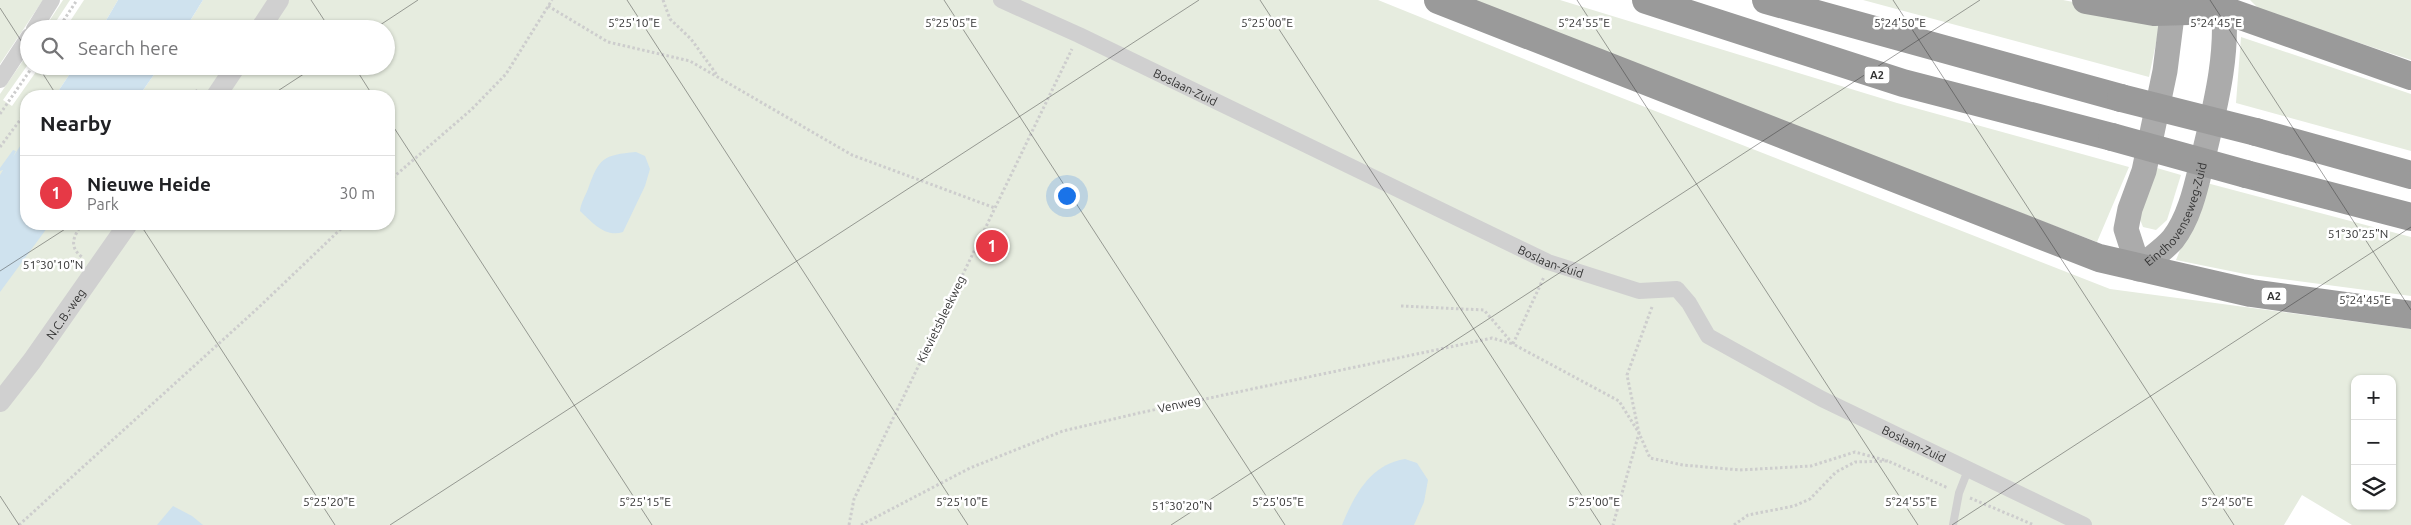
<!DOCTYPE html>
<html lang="en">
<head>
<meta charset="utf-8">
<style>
	body { margin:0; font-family:Ubuntu,sans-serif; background:#f2f2f2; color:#202124 }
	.controls { position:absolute; right:15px; bottom:15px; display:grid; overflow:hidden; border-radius:10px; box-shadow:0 1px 4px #0004 }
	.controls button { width:45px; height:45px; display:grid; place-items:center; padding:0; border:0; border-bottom:1px solid #e0e0e0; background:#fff; color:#202124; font:25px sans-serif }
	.you { position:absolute; left:1066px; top:195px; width:18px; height:18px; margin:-12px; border:4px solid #fff; border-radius:50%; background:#1a73e8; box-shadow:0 0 0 8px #1a73e833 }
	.badge { display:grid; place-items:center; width:32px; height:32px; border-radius:50%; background:#e63946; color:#fff; font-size:16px; font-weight:700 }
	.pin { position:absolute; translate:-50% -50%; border:2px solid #fff; box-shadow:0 1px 5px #0006 }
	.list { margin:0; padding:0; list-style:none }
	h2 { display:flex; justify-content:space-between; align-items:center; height:65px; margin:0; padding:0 20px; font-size:21px }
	h2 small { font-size:16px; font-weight:400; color:#757577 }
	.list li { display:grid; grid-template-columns:32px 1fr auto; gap:15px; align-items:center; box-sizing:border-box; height:75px; padding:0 20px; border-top:1px solid #e0e0e0 }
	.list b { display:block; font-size:19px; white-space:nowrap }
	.list p { margin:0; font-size:16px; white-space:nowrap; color:#757577 }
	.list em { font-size:16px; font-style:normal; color:#757577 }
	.icon { flex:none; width:28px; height:28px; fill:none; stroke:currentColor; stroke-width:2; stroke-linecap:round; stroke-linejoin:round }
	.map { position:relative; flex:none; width:2411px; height:525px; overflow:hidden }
	.search { position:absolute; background:#fff; box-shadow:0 1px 4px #0004; left:20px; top:20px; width:375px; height:55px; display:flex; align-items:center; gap:12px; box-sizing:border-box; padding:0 18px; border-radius:28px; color:#757577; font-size:19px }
	.panel { position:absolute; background:#fff; box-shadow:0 1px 4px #0004; left:20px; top:90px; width:375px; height:140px; border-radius:20px }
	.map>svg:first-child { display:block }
	.green { fill:#e6ecdf; fill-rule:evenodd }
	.water { fill:#cfe2ee }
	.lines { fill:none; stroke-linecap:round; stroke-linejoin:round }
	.path { stroke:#cdcdcd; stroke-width:3; stroke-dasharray:2.5 2.5; stroke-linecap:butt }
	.service { stroke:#d0d0d0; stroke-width:8 }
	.minor { stroke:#d0d0d0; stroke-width:16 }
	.tertiary { stroke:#d0d0d0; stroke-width:20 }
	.primary { stroke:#ababab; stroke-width:25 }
	.motorway { stroke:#9a9a9a; stroke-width:28 }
	.motorway-bridge { stroke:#9a9a9a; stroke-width:28 }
	.ticks { fill:none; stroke:#333; stroke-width:1; stroke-opacity:0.45 }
	.labels { text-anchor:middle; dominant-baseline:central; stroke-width:5; stroke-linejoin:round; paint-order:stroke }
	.shield { fill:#fff; stroke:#707070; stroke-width:1 }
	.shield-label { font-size:11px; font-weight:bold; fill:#333 }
	.street-label { font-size:12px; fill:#333; stroke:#fff }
	.ticks-label { font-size:12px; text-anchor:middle; fill:#333; stroke:#fff; stroke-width:5; stroke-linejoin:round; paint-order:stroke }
</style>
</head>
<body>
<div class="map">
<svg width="2411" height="525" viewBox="0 0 2411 525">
	<rect width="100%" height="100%" fill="#fff"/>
	<g class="green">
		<polygon points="0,0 43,0 0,64"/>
		<polygon points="63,0 70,0 51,29 44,29"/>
		<polygon points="84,0 118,0 101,29 65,29"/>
		<path d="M203 0H1378L1581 82 2110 289 2411 329V525H2352L2302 495 2284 525H0V94L29 52V63L3 100 12 106 40 66H75L55 96H26V224H389V96H139L160 66H386V29H185ZM2355 379H2392V506H2355Z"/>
		<polygon points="1464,0 1560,0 1897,103 2129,167 2097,242"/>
		<polygon points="1863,0 2063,0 2161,19 2149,77"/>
		<polygon points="2250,0 2411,0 2411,60 2260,10"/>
		<polygon points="2241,37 2411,94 2411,151 2236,103"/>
		<polygon points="2150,166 2181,175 2167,220 2156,230 2143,227 2137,212"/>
		<polygon points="2203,182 2411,237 2411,296 2245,274 2176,260 2194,216"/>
	</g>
	<g class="water">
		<polygon points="118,0 203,0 185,29 101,29"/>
		<polygon points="75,66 160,66 139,96 55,96"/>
		<polygon points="26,137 26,224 50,224 0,292 0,175 3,170 0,171 0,168 13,150 16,151 13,157"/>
		<path d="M636 152 645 156 650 169 645 186 623 232C605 238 592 222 580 211 581 202 585 197 588 189 599 158 603 155 636 152Z"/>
		<path d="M1405 459 1417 463 1428 480 1424 502 1414 525H1342C1354 495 1371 464 1405 459Z"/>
		<polygon points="173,506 192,516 203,525 157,525"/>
	</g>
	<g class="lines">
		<g class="path">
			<polyline points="663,0 670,19 691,39 717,75"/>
			<polyline points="548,6 608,42 690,61 852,155 995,208"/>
			<polyline points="58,29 77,0"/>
			<polyline points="38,96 40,96"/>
			<polyline points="193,96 198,89"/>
			<polyline points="0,114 33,66"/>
			<polyline points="0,147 26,112"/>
			<polyline points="389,181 472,109 506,74 552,0"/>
			<path d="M82 224C74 236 68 246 82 257"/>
			<polyline points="1401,306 1484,310 1513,344 1619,401 1639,433 1613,525"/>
			<polyline points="1652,307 1627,375 1639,433 1650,458 1683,465 1740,470 1811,466 1855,452 1888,461"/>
			<polyline points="1513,344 1544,277"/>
			<polyline points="1970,498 2034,525"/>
			<polyline points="19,525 258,308 346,224"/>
			<polyline points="849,525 854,499 1072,49"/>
			<polyline points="861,525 970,468 1063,431 1139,413 1492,338 1513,344"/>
			<polyline points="1734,525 1748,515 1794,506 1810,499 1836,472 1855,462 1888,461 1948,488"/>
		</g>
		<polyline class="service" points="1953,525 1959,493 1968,470"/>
		<g class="minor">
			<path id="s1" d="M1001 0 1079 35 1548 262 1639 291 1677 289 1689 303 1708 336 1822 399 2084 525"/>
			<polyline points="34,29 52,0"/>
			<polyline points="0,80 29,36"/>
		</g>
		<g class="tertiary">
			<polyline points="260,29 279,0"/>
			<polyline points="216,96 236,66"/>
			<path id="s2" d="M0 402 32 361 128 224"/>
		</g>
		<path class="primary" id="s3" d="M2174 0 2165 71 2144 171 2130 209 2126 229 2139 269C2149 259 2164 250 2173 239 2191 216 2197 182 2204 154 2216 103 2229 53 2223 0"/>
		<g class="motorway">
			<polyline points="1438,0 2099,258 2251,293 2411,315"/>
			<polyline points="1646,0 1903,83 2112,137"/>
			<polyline points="1766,0 2121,98"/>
			<polyline points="2086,0 2154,12 2224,10 2411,76"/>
			<polyline points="2256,132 2411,175"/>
			<polyline points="2246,174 2411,217"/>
		</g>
		<g class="motorway-bridge">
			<polyline points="2121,98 2256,132"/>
			<polyline points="2112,137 2246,174"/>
		</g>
	</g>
	<path class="ticks" d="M311 0 330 29M627 0 968 525M944 0 1285 525M1260 0 1601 525M1577 0 1918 525M1893 0 2234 525M2210 0 2411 310M0 8 29 53M374 29 418 0M38 66 57 96M354 66 373 96M270 96 316 66M389 120 652 525M140 224 335 525M0 271 73 224M0 496 19 525M390 525 1199 0M1171 525 1980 0M1952 525 2411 227"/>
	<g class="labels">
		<g class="shield">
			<rect x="1864.5" y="66.5" width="25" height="17" rx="4"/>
			<rect x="2261.5" y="287.5" width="25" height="17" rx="4"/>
		</g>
		<g class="shield-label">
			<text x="1877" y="75">A2</text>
			<text x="2274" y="296">A2</text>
		</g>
		<g class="street-label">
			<text stroke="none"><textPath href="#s1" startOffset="204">Boslaan-Zuid</textPath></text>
			<text stroke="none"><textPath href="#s3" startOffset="345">Eindhovenseweg-Zuid</textPath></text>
			<text stroke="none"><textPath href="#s1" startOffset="609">Boslaan-Zuid</textPath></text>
			<text stroke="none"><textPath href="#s2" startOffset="110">N.C.B.-weg</textPath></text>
			<text transform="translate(941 319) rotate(-64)">Kievietsbleekweg</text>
			<text transform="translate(1179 404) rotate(-12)">Venweg</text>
			<text stroke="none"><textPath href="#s1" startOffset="1029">Boslaan-Zuid</textPath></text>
		</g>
	</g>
	<g class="ticks-label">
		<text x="634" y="27">5°25'10"E</text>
		<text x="951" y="27">5°25'05"E</text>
		<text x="1267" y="27">5°25'00"E</text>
		<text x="1584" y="27">5°24'55"E</text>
		<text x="1900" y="27">5°24'50"E</text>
		<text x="2216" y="27">5°24'45"E</text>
		<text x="2358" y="238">51°30'25"N</text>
		<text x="53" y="269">51°30'10"N</text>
		<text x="2365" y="304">5°24'45"E</text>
		<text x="329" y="506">5°25'20"E</text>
		<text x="645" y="506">5°25'15"E</text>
		<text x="962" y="506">5°25'10"E</text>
		<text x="1278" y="506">5°25'05"E</text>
		<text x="1594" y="506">5°25'00"E</text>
		<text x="1911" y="506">5°24'55"E</text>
		<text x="2227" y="506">5°24'50"E</text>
		<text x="1182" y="510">51°30'20"N</text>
	</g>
</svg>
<div class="controls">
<button>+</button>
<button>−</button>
<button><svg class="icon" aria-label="layers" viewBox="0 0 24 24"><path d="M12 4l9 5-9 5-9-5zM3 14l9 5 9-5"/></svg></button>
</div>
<div class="you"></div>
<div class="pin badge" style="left:992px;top:246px">1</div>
<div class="search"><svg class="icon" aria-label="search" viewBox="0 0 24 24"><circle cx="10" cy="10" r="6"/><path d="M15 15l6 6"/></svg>Search here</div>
<section class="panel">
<h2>Nearby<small></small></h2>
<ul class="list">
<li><span class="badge">1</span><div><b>Nieuwe Heide</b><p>Park</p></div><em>30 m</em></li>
</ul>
</section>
</div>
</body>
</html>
